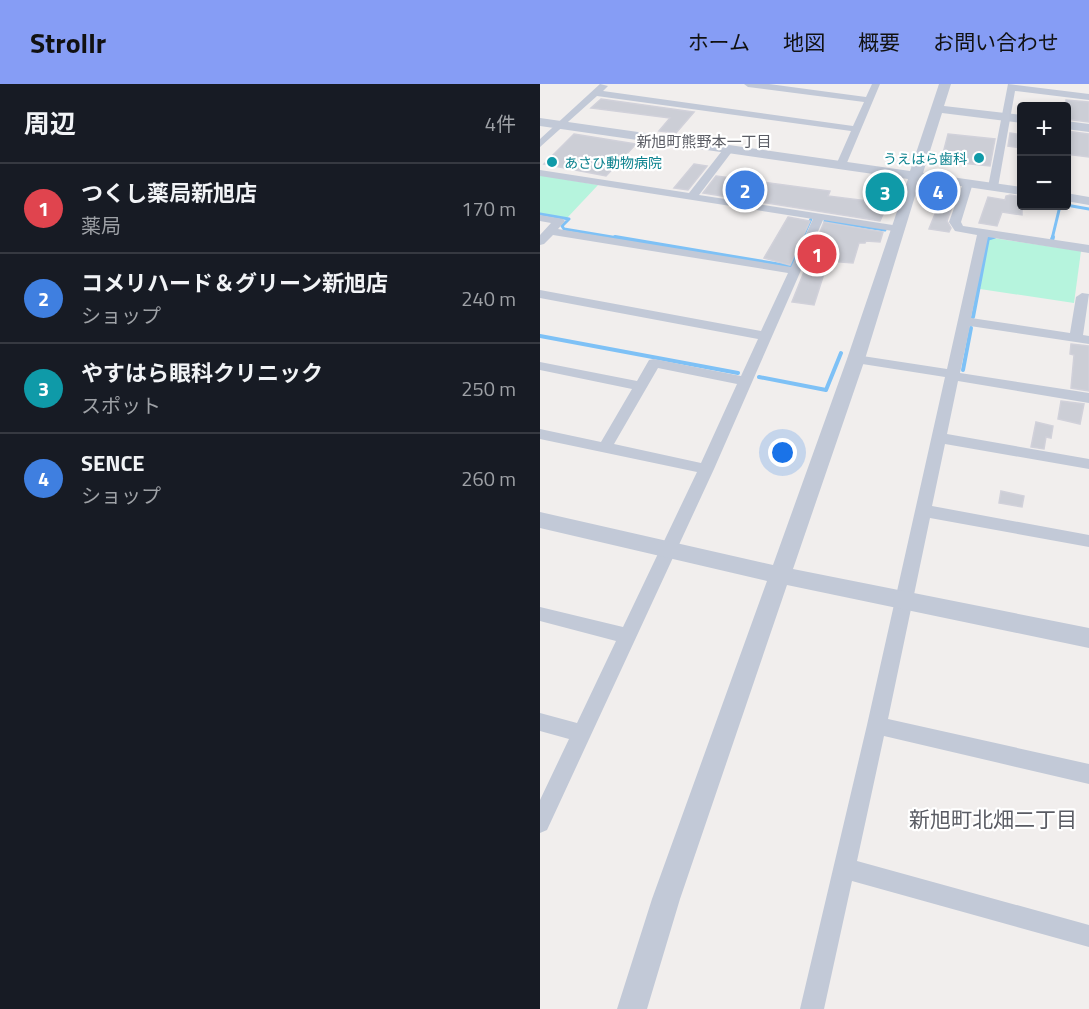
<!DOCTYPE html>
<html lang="ja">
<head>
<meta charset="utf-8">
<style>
	body { margin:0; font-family:"Titillium Web","Noto Sans JP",sans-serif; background:#242831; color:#f1f3f6 }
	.controls { position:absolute; right:18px; top:18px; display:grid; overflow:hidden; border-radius:6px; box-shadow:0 3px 9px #0003 }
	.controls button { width:54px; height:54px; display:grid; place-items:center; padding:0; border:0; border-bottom:2px solid #363941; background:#171b24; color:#f1f3f6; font:30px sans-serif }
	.you { position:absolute; left:243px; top:369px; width:21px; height:21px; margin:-15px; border:4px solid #fff; border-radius:50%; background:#1a73e8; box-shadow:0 0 0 9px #1a73e833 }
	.badge { display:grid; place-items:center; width:39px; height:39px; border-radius:50%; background:#869df5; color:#fff; font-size:20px; font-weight:700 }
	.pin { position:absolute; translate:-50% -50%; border:3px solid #fff; box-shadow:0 2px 6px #0006 }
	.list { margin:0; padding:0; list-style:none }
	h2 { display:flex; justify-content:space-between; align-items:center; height:78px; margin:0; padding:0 24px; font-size:26px }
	h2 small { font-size:20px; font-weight:400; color:#9ea1a6 }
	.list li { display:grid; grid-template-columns:39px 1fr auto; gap:18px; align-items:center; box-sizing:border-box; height:90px; padding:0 24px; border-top:2px solid #363941 }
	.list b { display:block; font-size:22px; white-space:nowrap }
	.list p { margin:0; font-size:20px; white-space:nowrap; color:#9ea1a6 }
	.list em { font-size:20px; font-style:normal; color:#9ea1a6 }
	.map { position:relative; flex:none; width:549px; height:925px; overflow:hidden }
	header { display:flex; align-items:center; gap:36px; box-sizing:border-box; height:84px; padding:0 30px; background:#869df5; color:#111 }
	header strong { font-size:28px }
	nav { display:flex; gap:33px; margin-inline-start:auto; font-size:21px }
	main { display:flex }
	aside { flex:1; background:#171b24 }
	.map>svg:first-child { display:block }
	.green { fill:#b6f4dd }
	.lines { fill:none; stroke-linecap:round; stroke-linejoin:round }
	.stream-far1 { stroke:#7ec1f6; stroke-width:3 }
	.stream { stroke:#7ec1f6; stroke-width:4 }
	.building { fill:#ccced6; stroke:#d1d1da; stroke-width:1.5 }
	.minor { fill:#c2c9d7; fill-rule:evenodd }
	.tertiary { fill:#c2c9d7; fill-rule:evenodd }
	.culture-dot { fill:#0f9aa8; stroke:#fff; stroke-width:2 }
	.labels { text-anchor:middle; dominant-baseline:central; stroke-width:4.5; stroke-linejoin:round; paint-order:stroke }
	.far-culture-label { font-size:14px; fill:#0d838f; stroke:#fff; text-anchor:end }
	.far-neighbourhood-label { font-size:15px; fill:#5a5c64; stroke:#fff }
	.near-neighbourhood-label { font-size:21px; fill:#5a5c64; stroke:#fff }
</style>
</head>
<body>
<header>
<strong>Strollr</strong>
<nav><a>ホーム</a><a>地図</a><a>概要</a><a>お問い合わせ</a></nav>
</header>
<main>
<aside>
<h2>周辺<small>4件</small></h2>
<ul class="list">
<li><span class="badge" style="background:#e0444e">1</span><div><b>つくし薬局新旭店</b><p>薬局</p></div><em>170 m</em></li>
<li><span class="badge" style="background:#3f7fe0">2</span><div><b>コメリハード＆グリーン新旭店</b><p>ショップ</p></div><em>240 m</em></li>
<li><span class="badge" style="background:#0f9aa8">3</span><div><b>やすはら眼科クリニック</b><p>スポット</p></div><em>250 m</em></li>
<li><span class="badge" style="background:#3f7fe0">4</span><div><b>SENCE</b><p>ショップ</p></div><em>260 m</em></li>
</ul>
</aside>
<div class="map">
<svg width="549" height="925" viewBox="0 0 549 925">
	<rect width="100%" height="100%" fill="#f1eeed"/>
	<g class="green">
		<polygon points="0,91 58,101 27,134 0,129"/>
		<polygon points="453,154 541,167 534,219 440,205 448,155"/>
	</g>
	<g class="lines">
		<g class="stream-far1">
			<polyline points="526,121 549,125"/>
			<polyline points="0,130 29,135 22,142 24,145 84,155"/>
			<polyline points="285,137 345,146"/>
			<polyline points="262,155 271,135"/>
			<polyline points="448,155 455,153"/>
			<polyline points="512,155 520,122"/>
		</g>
		<g class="stream">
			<polyline points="75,153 247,182 251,181 263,153"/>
			<polyline points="512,156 513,153"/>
			<polyline points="433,233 448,154 452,153"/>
			<polyline points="0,252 198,289"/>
			<polyline points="423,286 431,244"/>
			<polyline points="219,293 286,306 301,269"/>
		</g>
	</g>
	<g class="building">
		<polygon points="61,15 154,28 136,49 119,47 130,34 51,24"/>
		<polygon points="526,16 549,18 549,38 526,35"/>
		<polygon points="526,47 549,50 549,73 526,70"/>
		<polygon points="470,49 482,51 482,64 468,62"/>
		<polygon points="34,50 96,60 66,92 4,80"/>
		<polygon points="408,50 455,55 450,82 401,77"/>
		<polygon points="154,80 167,82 148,106 134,104"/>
		<polygon points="176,92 290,107 288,112 328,117 338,95 355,97 354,100 360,101 354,118 349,117 340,137 163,109"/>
		<polygon points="470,111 482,113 482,131 462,128 457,142 439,139 448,113 465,116 466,112"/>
		<polygon points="401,115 414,117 407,137 411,144 409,148 389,145"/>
		<polygon points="248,133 270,137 250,181 224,174"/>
		<polygon points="284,138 343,148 340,158 326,157 325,159 319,159 313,179 288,177 274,221 252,218"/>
		<polygon points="531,260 549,262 549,307 531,304 534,271 530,270"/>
		<polygon points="521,317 544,320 540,340 518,335"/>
		<polygon points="496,338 513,342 511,354 506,353 504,365 491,363"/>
		<polygon points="461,407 484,412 482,423 459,419"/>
	</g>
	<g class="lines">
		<g class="minor">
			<polygon points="60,0 68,2 63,7 313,42 324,18 208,3 204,0 229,0 326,13 332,0 340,0 306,81 301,84 296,81 311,47 57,12 0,63 0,55"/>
			<polygon points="468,0 549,10 549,16 475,7 458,103 453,106 448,103"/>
			<path d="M189 62 194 65 159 111 359 142 365 145 359 148 283 136 174 385 7 746 0 749V716L29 655 0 647V629L37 639 76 557 0 537V523L83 543 157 388 0 355V345L61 358 92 305 0 286V278L97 297 109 276 114 275 201 292 218 255 0 214V206L221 247 248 189 13 151 4 160 0 161V151L11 139 0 137V131L23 135 25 137 18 145 251 183 273 135 0 92V86L149 109 185 63ZM118 284 197 300 161 379 74 360Z"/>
			<polygon points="428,96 433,99 421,138 423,142 549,161 549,169 448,153 431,234 530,249 536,213 542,209 549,210 543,251 549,252 549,260 430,242 420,289 549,309 549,319 418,297 407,350 549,375 549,385 405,360 392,422 549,451 549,463 390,434 348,635 549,680 549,700 344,652 317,777 549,841 549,863 312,797 284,925 260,925 327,641 405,293 316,279 309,275 316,271 407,285 437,151 415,147 409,138 423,99"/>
		</g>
		<g class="tertiary">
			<polygon points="399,0 411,0 404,22 482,31 482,39 402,29 383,89 482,103 482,111 380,96 325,275 253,485 549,544 549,564 247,501 140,815 107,925 77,925 112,815 227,497 0,444 0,428 233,481 307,275 368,95 0,42 0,34 370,87"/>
			<polygon points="526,37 549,40 549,48 526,45"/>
			<polygon points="526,109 549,113 549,121 526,117"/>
		</g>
	</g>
	<g class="culture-dot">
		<circle cx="439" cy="74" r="6"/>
		<circle cx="12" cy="78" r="6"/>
	</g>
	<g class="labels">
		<g class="far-culture-label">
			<text x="427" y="74">うえはら歯科</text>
			<text x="24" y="78" text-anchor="start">あさひ動物病院</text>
		</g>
		<g class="far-neighbourhood-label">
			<text x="164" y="57">新旭町熊野本一丁目</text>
		</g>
		<g class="near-neighbourhood-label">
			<text x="453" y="735">新旭町北畑二丁目</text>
		</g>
	</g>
</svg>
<div class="controls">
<button>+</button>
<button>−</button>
</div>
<div class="you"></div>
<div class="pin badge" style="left:277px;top:170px;background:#e0444e">1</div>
<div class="pin badge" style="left:205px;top:106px;background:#3f7fe0">2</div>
<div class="pin badge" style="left:345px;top:108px;background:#0f9aa8">3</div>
<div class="pin badge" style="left:398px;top:107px;background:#3f7fe0">4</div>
</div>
</main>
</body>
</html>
